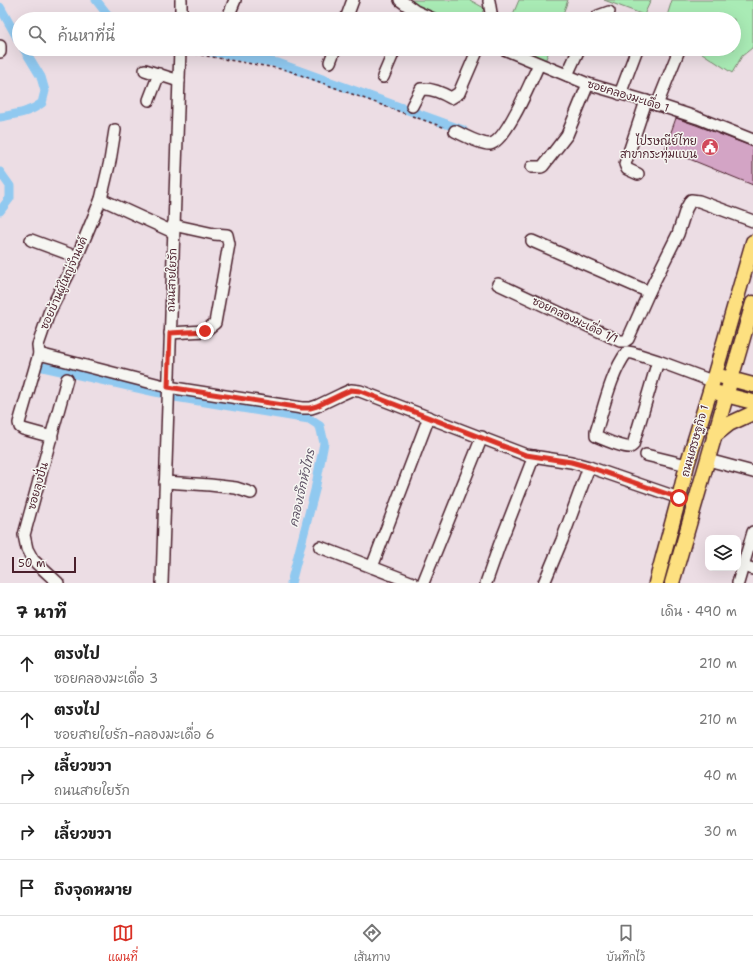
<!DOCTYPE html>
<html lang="th">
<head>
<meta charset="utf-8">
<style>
	body { margin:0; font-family:"Shantell Sans","Playpen Sans Thai",sans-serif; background:#f2f2f2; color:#222 }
	.controls { position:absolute; right:12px; bottom:12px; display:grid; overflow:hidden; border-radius:8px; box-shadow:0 4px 16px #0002 }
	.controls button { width:36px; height:36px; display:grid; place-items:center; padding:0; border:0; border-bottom:1px solid #e0e0e0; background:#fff; color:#222; font:20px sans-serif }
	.scale { position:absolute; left:12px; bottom:10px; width:64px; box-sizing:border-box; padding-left:4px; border:2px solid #4a1f2b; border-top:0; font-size:11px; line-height:14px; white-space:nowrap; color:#4a1f2b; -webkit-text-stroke:3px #f6f6f2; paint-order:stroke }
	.stop { position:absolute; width:12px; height:12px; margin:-9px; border:3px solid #d93025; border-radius:50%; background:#fff }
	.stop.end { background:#d93025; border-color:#fff; box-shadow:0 1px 4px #0008 }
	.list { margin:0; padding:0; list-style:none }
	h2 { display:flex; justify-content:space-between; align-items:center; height:52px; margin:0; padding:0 16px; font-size:17px }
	h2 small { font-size:13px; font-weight:400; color:#767676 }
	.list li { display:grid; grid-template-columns:26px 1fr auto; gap:12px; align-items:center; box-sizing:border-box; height:56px; padding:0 16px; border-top:1px solid #e0e0e0 }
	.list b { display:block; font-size:15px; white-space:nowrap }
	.list p { margin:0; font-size:13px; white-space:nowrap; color:#767676 }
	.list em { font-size:13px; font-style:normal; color:#767676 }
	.icon { flex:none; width:22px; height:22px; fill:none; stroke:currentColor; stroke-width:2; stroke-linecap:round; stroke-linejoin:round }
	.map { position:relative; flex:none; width:753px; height:583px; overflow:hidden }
	.search { position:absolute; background:#fff; box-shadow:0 4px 16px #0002; left:12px; right:12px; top:12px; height:44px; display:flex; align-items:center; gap:10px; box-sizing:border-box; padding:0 14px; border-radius:22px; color:#767676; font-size:15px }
	.sheet { height:332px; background:#fff }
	nav { display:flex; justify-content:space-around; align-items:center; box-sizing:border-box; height:56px; border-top:1px solid #e0e0e0; background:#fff; font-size:11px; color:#767676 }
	nav a { display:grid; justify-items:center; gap:2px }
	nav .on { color:#d93025 }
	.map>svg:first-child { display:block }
	.green { fill:#a9ebb5; stroke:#7a8570 }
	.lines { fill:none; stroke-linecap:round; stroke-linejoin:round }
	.canal { stroke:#90c9f0; stroke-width:9 }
	.building { fill:#d3a4c5; stroke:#4a1f2b }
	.minor-casing { stroke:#4a1f2b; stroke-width:14 }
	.major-casing { stroke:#4a1f2b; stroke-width:17 }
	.path { stroke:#4a1f2b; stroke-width:1.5; stroke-dasharray:3 3; stroke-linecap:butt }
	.minor { stroke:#f6f6f2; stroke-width:11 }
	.major { stroke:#fde080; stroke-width:14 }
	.route { stroke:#d93025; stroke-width:5 }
	.labels { text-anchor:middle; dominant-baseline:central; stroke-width:3; stroke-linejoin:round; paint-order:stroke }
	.street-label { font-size:11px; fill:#4a1f2b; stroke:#f6f6f2 }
	.poi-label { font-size:11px; fill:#4a1f2b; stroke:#f6f6f2; text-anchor:end }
	.water-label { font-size:12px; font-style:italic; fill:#5f5266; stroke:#f6f6f2 }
</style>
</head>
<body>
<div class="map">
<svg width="753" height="583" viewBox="0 0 753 583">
	<rect width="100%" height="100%" fill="#ecdde4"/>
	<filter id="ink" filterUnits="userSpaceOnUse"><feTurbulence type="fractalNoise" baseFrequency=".025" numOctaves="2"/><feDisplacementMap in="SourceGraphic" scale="8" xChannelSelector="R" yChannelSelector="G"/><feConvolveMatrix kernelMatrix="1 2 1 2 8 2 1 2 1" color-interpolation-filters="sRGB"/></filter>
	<g filter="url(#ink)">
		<g class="green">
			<polygon points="410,0 470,0 484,8 480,19 445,19 419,7"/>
			<polygon points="519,0 568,0 561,19 511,19"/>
			<polygon points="604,0 651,0 644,15"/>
			<polygon points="672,0 753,0 753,45 752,48 742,56 732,73 696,49 734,49 734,19 666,19"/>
			<polygon points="518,49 550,49 545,61"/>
		</g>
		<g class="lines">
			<g class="canal">
				<polyline points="96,0 111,19"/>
				<polyline points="0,7 19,41"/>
				<polyline points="194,49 278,63 463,130"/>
				<path d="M0 117C16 114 29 113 42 103L45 91 41 77 24 49"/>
				<polyline points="0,172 10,186 10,198 0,211"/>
				<polyline points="43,367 160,393"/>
				<polyline points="175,397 309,419 320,426 324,443 315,490 291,583"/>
			</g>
		</g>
		<polygon class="building" points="676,118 696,125 753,147 753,185 665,149"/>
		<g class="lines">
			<g class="minor-casing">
				<g id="minor">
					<polyline points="400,0 415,11 433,19"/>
					<polyline points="489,1 492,19"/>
					<polyline points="230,12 235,0"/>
					<polyline points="181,19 181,0"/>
					<polyline points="346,19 353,0"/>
					<polyline points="596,19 598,16 609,12"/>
					<polyline points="0,46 0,52"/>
					<polyline points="504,49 588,84 646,101 698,118 753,140"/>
					<polyline points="330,62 335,49"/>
					<polyline points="145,70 179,81"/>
					<polyline points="567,75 579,49"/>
					<polyline points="383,77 395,49"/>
					<polyline points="620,94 637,49"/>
					<polyline points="149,100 159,74"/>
					<polyline points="657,105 679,50"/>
					<path d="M412 106 421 89C432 88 441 92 451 98L459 93 478 49"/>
					<polyline points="115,130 110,161 101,199 77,257 49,313 38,345 39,354 168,387 302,408 311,408 317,406 342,394 351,390 360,391 526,455 571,462 589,467 679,498"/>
					<path d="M455 131C463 135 482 145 490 144 506 142 532 79 539 64"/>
					<polyline points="532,167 541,167 543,166 567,135 588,84"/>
					<polyline points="638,174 627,169 625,164 646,101"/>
					<polyline points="101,199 173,232"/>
					<polyline points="31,240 77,257"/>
					<polyline points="532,241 649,292"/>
					<polyline points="498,284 620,341 625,341 628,339 649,292 678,234 686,209 691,200 699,201 753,221"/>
					<polyline points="170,333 205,331 215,323 229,244 227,235 214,234 173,225"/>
					<polyline points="39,354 19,423 20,427 23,429 52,437"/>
					<path d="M658 361 633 445C632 446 631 447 630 447 623 448 603 439 596 436V432C604 407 611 373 627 352L633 353 658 361 712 381"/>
					<polyline points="646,455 687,465"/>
					<polyline points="708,460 753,472"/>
					<polyline points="165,482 210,485 236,488 251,493"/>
					<polyline points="320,547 413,583"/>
					<polyline points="743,566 753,569"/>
					<polyline points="372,567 429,417"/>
					<polyline points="58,583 33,560 27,549 24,535 67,379"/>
					<polyline points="162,583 180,49"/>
					<polyline points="423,583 482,437"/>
					<polyline points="486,583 499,546 534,456"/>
					<polyline points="544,583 562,540 589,467"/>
					<polyline points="738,583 753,532"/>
				</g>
			</g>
			<g class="major-casing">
				<g id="major">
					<polyline points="723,377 753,385"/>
					<polyline points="718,393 753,402"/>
					<polyline points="714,436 729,424 753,413"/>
					<polyline points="656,583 679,498 687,465 710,391 753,242"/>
					<polyline points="672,583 753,303"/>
				</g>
			</g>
			<g class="path">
				<polyline points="189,53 287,70 406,114"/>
				<polyline points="412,116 446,128"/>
			</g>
			<use href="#minor" class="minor"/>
			<use href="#major" class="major"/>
		</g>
	</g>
	<g class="lines" filter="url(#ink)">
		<polyline class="route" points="205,331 170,333 168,387 302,408 310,408 317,406 342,394 351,390 360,391 526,455 571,462 589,467 679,498"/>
	</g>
	<defs>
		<g id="civic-disc" transform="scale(0.9)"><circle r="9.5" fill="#d1495b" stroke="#f6f6f2"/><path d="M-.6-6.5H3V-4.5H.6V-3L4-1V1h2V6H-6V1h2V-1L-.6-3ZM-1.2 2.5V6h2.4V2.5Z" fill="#fff"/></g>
	</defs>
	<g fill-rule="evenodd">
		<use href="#civic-disc" x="710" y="147"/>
	</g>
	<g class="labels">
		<g class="street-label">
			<text transform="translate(628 96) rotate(17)">ซอยคลองมะเดื่อ 1</text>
			<text transform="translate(172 280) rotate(-88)">ถนนสายใยรัก</text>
			<text transform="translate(64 283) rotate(-66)">ซอยบ้านผู้ใหญ่จำนงค์</text>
			<text transform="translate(575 320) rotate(25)">ซอยคลองมะเดื่อ 1/1</text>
			<text transform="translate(695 441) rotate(-74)">ถนนเศรษฐกิจ 1</text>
			<text transform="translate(38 486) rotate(-74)">ซอยลุงปั่น</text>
		</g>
		<g class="poi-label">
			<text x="697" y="141">ไปรษณีย์ไทย<tspan x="697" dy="13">สาขากระทุ่มแบน</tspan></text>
		</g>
		<g class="water-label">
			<text transform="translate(302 488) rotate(-77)">คลองเจ๊กหัวไทร</text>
		</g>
	</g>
</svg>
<div class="controls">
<button><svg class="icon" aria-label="layers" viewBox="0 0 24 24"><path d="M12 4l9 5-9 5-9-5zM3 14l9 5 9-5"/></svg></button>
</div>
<div class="scale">50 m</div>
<div class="stop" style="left:679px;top:498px"></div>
<div class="stop end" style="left:205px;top:331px"></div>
<div class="search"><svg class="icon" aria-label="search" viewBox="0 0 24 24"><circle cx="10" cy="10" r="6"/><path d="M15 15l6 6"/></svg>ค้นหาที่นี่</div>
</div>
<section class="sheet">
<h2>7 นาที<small>เดิน · 490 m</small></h2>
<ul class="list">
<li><svg class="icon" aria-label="ahead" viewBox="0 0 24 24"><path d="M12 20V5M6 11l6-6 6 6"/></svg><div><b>ตรงไป</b><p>ซอยคลองมะเดื่อ 3</p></div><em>210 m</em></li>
<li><svg class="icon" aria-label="ahead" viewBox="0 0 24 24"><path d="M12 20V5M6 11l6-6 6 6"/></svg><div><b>ตรงไป</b><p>ซอยสายใยรัก-คลองมะเดื่อ 6</p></div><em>210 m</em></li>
<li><svg class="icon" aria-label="right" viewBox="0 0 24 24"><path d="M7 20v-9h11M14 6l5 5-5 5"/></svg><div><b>เลี้ยวขวา</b><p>ถนนสายใยรัก</p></div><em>40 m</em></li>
<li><svg class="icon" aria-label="right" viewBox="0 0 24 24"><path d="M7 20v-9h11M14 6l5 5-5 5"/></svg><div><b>เลี้ยวขวา</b></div><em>30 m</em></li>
<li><svg class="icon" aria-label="arrive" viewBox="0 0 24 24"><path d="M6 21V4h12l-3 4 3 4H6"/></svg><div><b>ถึงจุดหมาย</b></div></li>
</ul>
</section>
<nav>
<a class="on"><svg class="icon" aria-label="map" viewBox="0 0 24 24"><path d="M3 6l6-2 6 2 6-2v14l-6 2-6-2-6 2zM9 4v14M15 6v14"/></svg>แผนที่</a>
<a><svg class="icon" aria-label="directions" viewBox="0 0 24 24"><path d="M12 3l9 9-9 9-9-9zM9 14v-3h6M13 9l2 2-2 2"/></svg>เส้นทาง</a>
<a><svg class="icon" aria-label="saved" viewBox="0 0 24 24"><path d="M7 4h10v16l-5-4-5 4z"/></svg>บันทึกไว้</a>
</nav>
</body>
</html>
